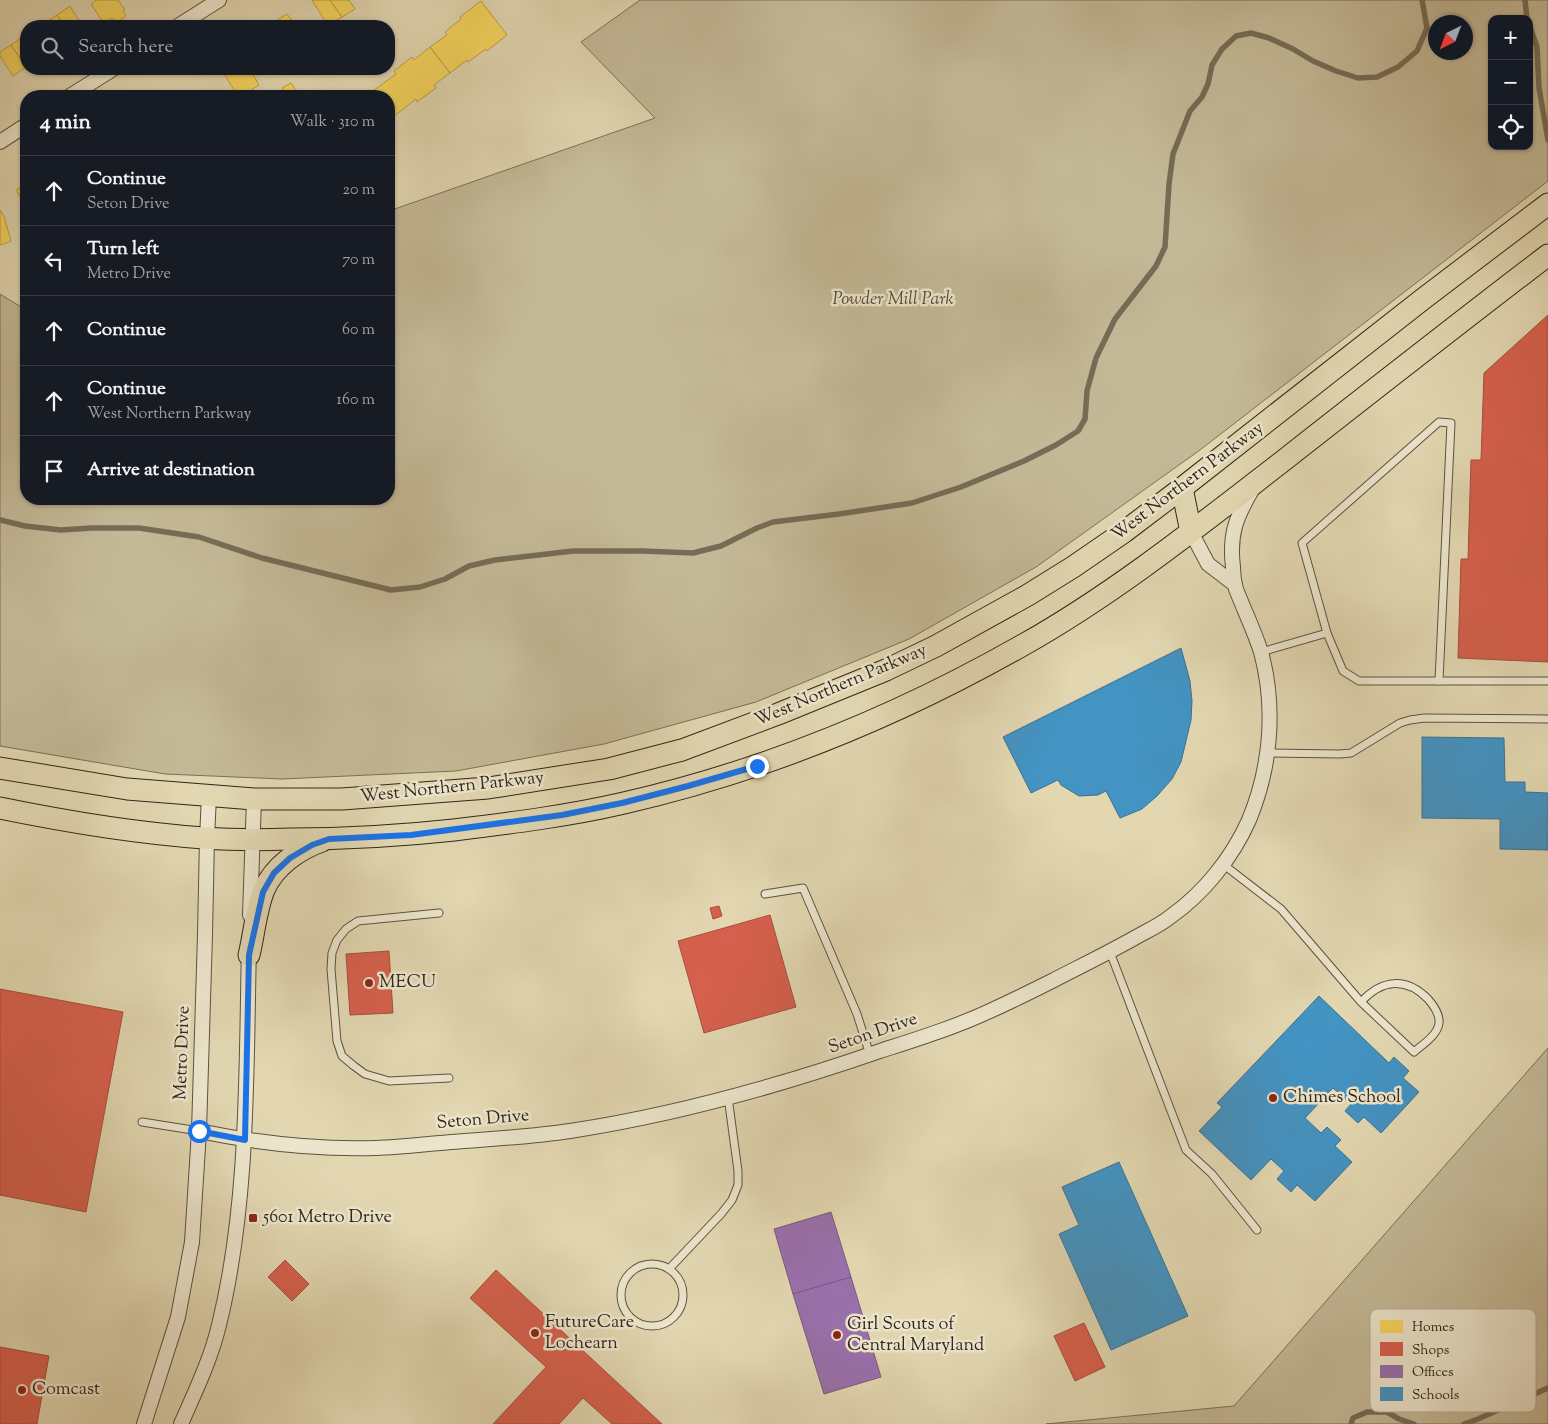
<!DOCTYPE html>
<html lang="en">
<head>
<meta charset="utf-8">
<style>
	body { margin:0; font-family:"Sorts Mill Goudy",serif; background:#242831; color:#f1f3f6 }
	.controls { position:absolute; right:15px; top:15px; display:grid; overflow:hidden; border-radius:10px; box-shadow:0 1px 4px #0004 }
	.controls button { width:45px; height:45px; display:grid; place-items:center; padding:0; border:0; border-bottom:1px solid #363941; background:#171b24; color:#f1f3f6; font:25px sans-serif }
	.compass { position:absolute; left:1428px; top:15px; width:45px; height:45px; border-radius:50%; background:#171b24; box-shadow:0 1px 4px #0004; rotate:222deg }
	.stop { position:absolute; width:15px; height:15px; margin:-11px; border:4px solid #1a73e8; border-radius:50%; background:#fff }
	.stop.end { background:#1a73e8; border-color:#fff; box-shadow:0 1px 5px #0008 }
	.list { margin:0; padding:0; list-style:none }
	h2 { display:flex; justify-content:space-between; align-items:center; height:65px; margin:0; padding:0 20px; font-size:21px }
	h2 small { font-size:16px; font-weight:400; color:#9ea1a6 }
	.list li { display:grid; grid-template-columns:32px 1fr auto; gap:15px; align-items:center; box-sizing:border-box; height:70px; padding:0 20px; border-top:1px solid #363941 }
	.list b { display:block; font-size:19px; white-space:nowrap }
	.list p { margin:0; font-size:16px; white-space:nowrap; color:#9ea1a6 }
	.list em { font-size:16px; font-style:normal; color:#9ea1a6 }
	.icon { flex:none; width:28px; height:28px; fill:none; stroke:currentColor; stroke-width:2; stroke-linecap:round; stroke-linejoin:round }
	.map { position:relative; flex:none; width:1548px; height:1424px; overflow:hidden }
	.search { position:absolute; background:#171b24; box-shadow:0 1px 4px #0004; left:20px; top:20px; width:375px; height:55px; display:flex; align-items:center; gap:12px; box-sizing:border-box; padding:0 18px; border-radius:20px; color:#9ea1a6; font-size:19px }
	.panel { position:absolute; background:#171b24; box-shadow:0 1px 4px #0004; left:20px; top:90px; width:375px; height:415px; border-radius:20px }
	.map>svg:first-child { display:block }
	.park { fill:#c4b997; stroke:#7a7058; fill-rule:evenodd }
	.homes { fill:#f6d55c; stroke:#bba048 }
	.shops { fill:#d6604d; stroke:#a44f3e }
	.offices { fill:#9970ab; stroke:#7a5a80 }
	.schools { fill:#4393c3; stroke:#3d7290 }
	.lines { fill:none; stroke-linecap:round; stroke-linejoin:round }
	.stream { stroke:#766c56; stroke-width:5.5 }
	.lane-casing { stroke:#5c5240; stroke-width:9 }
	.street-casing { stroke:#5c5240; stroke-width:16 }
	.primary-casing { stroke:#30261a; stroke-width:23 }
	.lane { stroke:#ece5cc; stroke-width:7 }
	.street { stroke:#ece5cc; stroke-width:14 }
	.primary { stroke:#e2d7b1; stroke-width:21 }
	.route { stroke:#1a73e8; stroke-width:6 }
	.poi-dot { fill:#8f2418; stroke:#ece5cc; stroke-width:2 }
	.labels { text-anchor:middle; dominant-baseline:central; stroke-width:5; stroke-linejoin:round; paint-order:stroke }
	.park-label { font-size:18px; font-style:italic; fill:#554b39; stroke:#ece5cc }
	.street-label { font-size:18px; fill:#30261a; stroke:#ece5cc }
	.poi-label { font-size:18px; fill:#30261a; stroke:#ece5cc; text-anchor:start }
	.key { fill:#ece5cc; stroke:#b4ac97; stroke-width:1 }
	.key-label { font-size:14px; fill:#30261a }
</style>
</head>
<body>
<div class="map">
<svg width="1548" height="1424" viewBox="0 0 1548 1424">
	<rect width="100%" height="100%" fill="#e2d7b1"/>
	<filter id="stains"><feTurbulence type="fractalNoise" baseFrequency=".004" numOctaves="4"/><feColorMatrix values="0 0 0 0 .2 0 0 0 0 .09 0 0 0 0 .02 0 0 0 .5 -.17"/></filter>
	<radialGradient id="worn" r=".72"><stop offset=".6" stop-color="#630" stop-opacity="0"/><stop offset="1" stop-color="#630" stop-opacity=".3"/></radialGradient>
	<g class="park">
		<path d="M640 0H1548V181L1200 450 1036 567 909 639 756 702 604 744 456 771 282 779 165 774 0 746V294L26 310V499H389V211L655 118 581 42ZM1492 19H1529V146H1492ZM1466 22V52H1436V22Z"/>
		<polygon points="1548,1048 1548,1424 1046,1424 1234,1406"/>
	</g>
	<g class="homes">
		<polygon points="96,0 118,0 125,10 123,11 126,16 116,23 112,18 104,24 91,4"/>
		<polygon points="312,0 330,0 342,17 328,26"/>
		<polygon points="330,0 349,0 355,9 342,17"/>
		<polygon points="481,1 507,35 487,51 486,49 468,62 467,60 450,73 430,47 447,35 445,32 461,19 460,17"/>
		<polygon points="70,6 74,13 83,26 64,26 57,15"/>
		<polygon points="287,14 296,26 277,26 274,22"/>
		<polygon points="57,15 64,26 45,26 43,24"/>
		<polygon points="24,36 26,39 26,67 11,45"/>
		<polygon points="11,45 26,67 13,76 0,56 0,52"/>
		<polygon points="430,47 450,73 434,85 436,88 417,102 416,99 389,120 389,96 366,96 396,74 394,71 412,57 414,60"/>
		<polygon points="221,69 250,69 259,85 251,90 255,95 238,96"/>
		<polygon points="291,83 296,91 288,96 282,88"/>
		<polygon points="201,90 205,96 192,96"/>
		<polygon points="26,184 26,206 16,190"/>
		<polygon points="0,210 4,216 11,241 0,245"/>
	</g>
	<g class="shops">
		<polygon points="1548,315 1548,662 1458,658 1461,559 1468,559 1471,460 1481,460 1484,373"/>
		<polygon points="719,906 722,916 713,919 710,908"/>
		<polygon points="770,915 796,1007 704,1033 678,941"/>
		<polygon points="389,951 393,1013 350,1015 346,954"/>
		<polygon points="0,989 123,1012 86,1212 0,1195"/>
		<polygon points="285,1260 309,1284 292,1301 268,1277"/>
		<polygon points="496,1270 662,1424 612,1424 583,1398 559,1424 493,1424 546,1367 470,1298"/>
		<polygon points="1084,1323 1105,1367 1075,1381 1054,1336"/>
		<polygon points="0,1347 49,1356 37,1424 0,1424"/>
	</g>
	<g class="offices">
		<polygon points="831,1212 851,1277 793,1294 774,1229"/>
		<polygon points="851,1277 881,1377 824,1394 793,1294"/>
	</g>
	<g class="schools">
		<polygon points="1181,648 1190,681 1192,701 1191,720 1181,762 1172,779 1157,796 1142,809 1120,818 1106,791 1098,795 1079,796 1061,785 1058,780 1031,793 1003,737"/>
		<polygon points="1422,737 1504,738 1505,782 1525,782 1525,792 1548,793 1548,850 1500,849 1500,819 1422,818"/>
		<polygon points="1319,996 1389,1063 1394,1057 1409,1071 1403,1078 1419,1092 1381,1133 1364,1117 1358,1123 1345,1111 1351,1104 1333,1088 1305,1118 1321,1133 1327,1127 1341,1140 1335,1146 1352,1162 1315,1201 1297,1185 1291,1192 1277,1179 1284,1171 1271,1159 1251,1180 1199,1131 1222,1107 1217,1103"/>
		<polygon points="1119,1162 1188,1316 1111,1350 1059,1234 1079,1225 1062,1187"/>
	</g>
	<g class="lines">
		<g class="stream">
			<polyline points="1525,0 1527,19"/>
			<polyline points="1529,24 1537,47 1539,88 1548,140"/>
			<polyline points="0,520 25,526 61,530 91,528 139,528 199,537 262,558 391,590 420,587 445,579 469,566 495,560 573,551 642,551 693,553 721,546 757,528 773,522 839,514 912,503 961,487 1024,461 1056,445 1078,431 1085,419 1087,391 1096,358 1115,319 1156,266 1165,247 1169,184 1173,154 1190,111 1202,97 1208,84 1212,65 1222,49 1236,36 1251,33 1269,38 1293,49 1313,61 1336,71 1358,78 1377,77 1398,67 1417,51 1427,28 1422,0"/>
			<polyline points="1351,1424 1353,1418 1367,1412 1387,1412 1399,1419 1414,1424"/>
			<polyline points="1464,1424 1478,1419 1548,1388"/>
		</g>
		<g class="lane-casing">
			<g id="lane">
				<polyline points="1327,633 1302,543 1439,422 1451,423 1439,681"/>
				<polyline points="1261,652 1327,633 1343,671 1359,681 1548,681"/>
				<polyline points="1268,753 1340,754 1351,753 1400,723 1410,720 1424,718 1548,719"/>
				<path d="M1224 865 1281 909 1361 1002 1414 1052C1422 1045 1438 1035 1439 1023 1440 1014 1434 1006 1428 999 1406 977 1382 979 1361 1002"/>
				<polyline points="765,894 803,888 857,1014 870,1055"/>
				<polyline points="439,913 358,921 346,929 337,940 332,953 331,969 337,1041 342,1056 354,1066 365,1074 389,1081 449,1078"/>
				<polyline points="1110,952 1186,1150 1212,1174 1257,1230"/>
				<polyline points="142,1122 199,1131"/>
				<circle cx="652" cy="1295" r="31"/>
				<polyline points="669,1269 721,1214 732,1200 738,1185 738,1171 728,1097"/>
			</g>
		</g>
		<g class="street-casing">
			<g id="street">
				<polyline points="178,26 219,0"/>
				<polyline points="70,96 113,69"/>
				<polyline points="0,142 26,125"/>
				<polyline points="1191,532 1208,564 1234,584"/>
				<polyline points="250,915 254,799"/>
				<path d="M199 1131C257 1143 316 1150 376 1148 401 1147 426 1144 451 1142 490 1139 530 1137 570 1131 675 1115 779 1086 880 1051 917 1039 956 1027 992 1010 1012 1001 1032 991 1052 981 1081 966 1110 952 1138 936 1149 930 1160 925 1170 917 1204 893 1232 858 1249 820 1271 767 1276 707 1261 652 1254 630 1244 610 1236 589 1234 582 1233 575 1233 567 1229 535 1236 517 1252 490"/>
				<polyline points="144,1424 178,1317 192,1242 199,1131 205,935 207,838 209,796"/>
				<path d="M181 1424C195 1392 211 1359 219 1325 249 1203 246 1071 249 946"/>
			</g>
		</g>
		<g class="primary-casing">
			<g id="primary">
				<polyline points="1182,488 1191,532"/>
				<polyline points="0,768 127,789 254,799 342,799 488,788 609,769 682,750 778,714 886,670 936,646 1028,595 1073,567 1124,532 1182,488 1423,299 1548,204"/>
				<path d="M0 808C68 822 136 833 204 838 233 840 262 840 291 839 345 839 399 836 454 830 511 823 568 816 624 803 764 771 898 716 1023 645 1114 594 1200 525 1283 461 1371 392 1459 323 1548 255"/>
				<path d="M249 955C254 935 256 909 264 890 274 866 299 849 322 841"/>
			</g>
		</g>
		<use href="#lane" class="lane"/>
		<use href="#street" class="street"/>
		<use href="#primary" class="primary"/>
	</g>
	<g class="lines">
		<polyline class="route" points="199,1131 245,1140 249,955 263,892 274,873 290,858 312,845 329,839 411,835 562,815 622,803 688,786 757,766"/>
	</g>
	<g class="poi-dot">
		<circle cx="369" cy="983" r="5"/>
		<circle cx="1273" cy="1098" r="5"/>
		<rect x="248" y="1213" width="10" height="10" rx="2.5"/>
		<circle cx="535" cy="1333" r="5"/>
		<circle cx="837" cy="1335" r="5"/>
		<circle cx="22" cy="1390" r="5"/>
	</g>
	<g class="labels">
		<g class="park-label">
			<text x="893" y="300">Powder Mill Park</text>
		</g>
		<g class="street-label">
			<text transform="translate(1188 482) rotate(-37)">West Northern Parkway</text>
			<text transform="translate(841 686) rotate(-23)">West Northern Parkway</text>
			<text transform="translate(452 788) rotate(-6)">West Northern Parkway</text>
			<text transform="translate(873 1034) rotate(-19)">Seton Drive</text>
			<text transform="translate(183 1053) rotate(-88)">Metro Drive</text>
			<text transform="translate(483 1120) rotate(-5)">Seton Drive</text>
		</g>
		<g class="poi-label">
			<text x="379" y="983">MECU</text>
			<text x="1283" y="1098">Chimes School</text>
			<text x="263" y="1218">5601 Metro Drive</text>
			<text x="545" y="1323">FutureCare<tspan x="545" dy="21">Lochearn</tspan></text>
			<text x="847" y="1325">Girl Scouts of<tspan x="847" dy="21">Central Maryland</tspan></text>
			<text x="32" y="1390">Comcast</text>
		</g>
	</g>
	<rect x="1370" y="1309" width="166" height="103" rx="8" class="key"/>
	<rect x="1380" y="1320" width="23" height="13" fill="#f6d55c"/>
	<rect x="1380" y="1342" width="23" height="14" fill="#d6604d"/>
	<rect x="1380" y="1365" width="23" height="13" fill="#9970ab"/>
	<rect x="1380" y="1387" width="23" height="14" fill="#4393c3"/>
	<g class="key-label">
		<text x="1412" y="1331">Homes</text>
		<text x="1412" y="1354">Shops</text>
		<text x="1412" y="1376">Offices</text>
		<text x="1412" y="1399">Schools</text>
	</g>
	<rect width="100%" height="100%" filter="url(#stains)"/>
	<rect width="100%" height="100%" fill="url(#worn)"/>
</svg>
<div class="controls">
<button>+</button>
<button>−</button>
<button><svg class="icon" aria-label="locate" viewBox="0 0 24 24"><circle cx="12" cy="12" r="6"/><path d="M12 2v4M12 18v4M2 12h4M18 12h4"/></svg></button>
</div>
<svg class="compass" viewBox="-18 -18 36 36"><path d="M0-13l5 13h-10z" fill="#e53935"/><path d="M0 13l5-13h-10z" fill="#9ea1a6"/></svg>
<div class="stop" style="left:199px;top:1131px"></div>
<div class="stop end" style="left:757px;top:766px"></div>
<div class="search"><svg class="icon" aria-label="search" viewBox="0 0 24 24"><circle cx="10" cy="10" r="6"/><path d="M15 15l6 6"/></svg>Search here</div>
<section class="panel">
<h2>4 min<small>Walk · 310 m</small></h2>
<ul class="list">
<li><svg class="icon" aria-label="ahead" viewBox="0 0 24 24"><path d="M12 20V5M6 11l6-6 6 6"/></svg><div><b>Continue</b><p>Seton Drive</p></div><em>20 m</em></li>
<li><svg class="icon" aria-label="left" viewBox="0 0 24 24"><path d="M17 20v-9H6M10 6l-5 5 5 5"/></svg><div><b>Turn left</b><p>Metro Drive</p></div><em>70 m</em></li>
<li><svg class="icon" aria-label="ahead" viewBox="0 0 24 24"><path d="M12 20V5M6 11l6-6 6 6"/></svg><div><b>Continue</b></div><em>60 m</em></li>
<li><svg class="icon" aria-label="ahead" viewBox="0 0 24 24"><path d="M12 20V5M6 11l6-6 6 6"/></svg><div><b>Continue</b><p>West Northern Parkway</p></div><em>160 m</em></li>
<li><svg class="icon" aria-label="arrive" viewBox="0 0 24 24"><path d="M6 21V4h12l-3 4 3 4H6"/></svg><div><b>Arrive at destination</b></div></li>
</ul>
</section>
</div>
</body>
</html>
